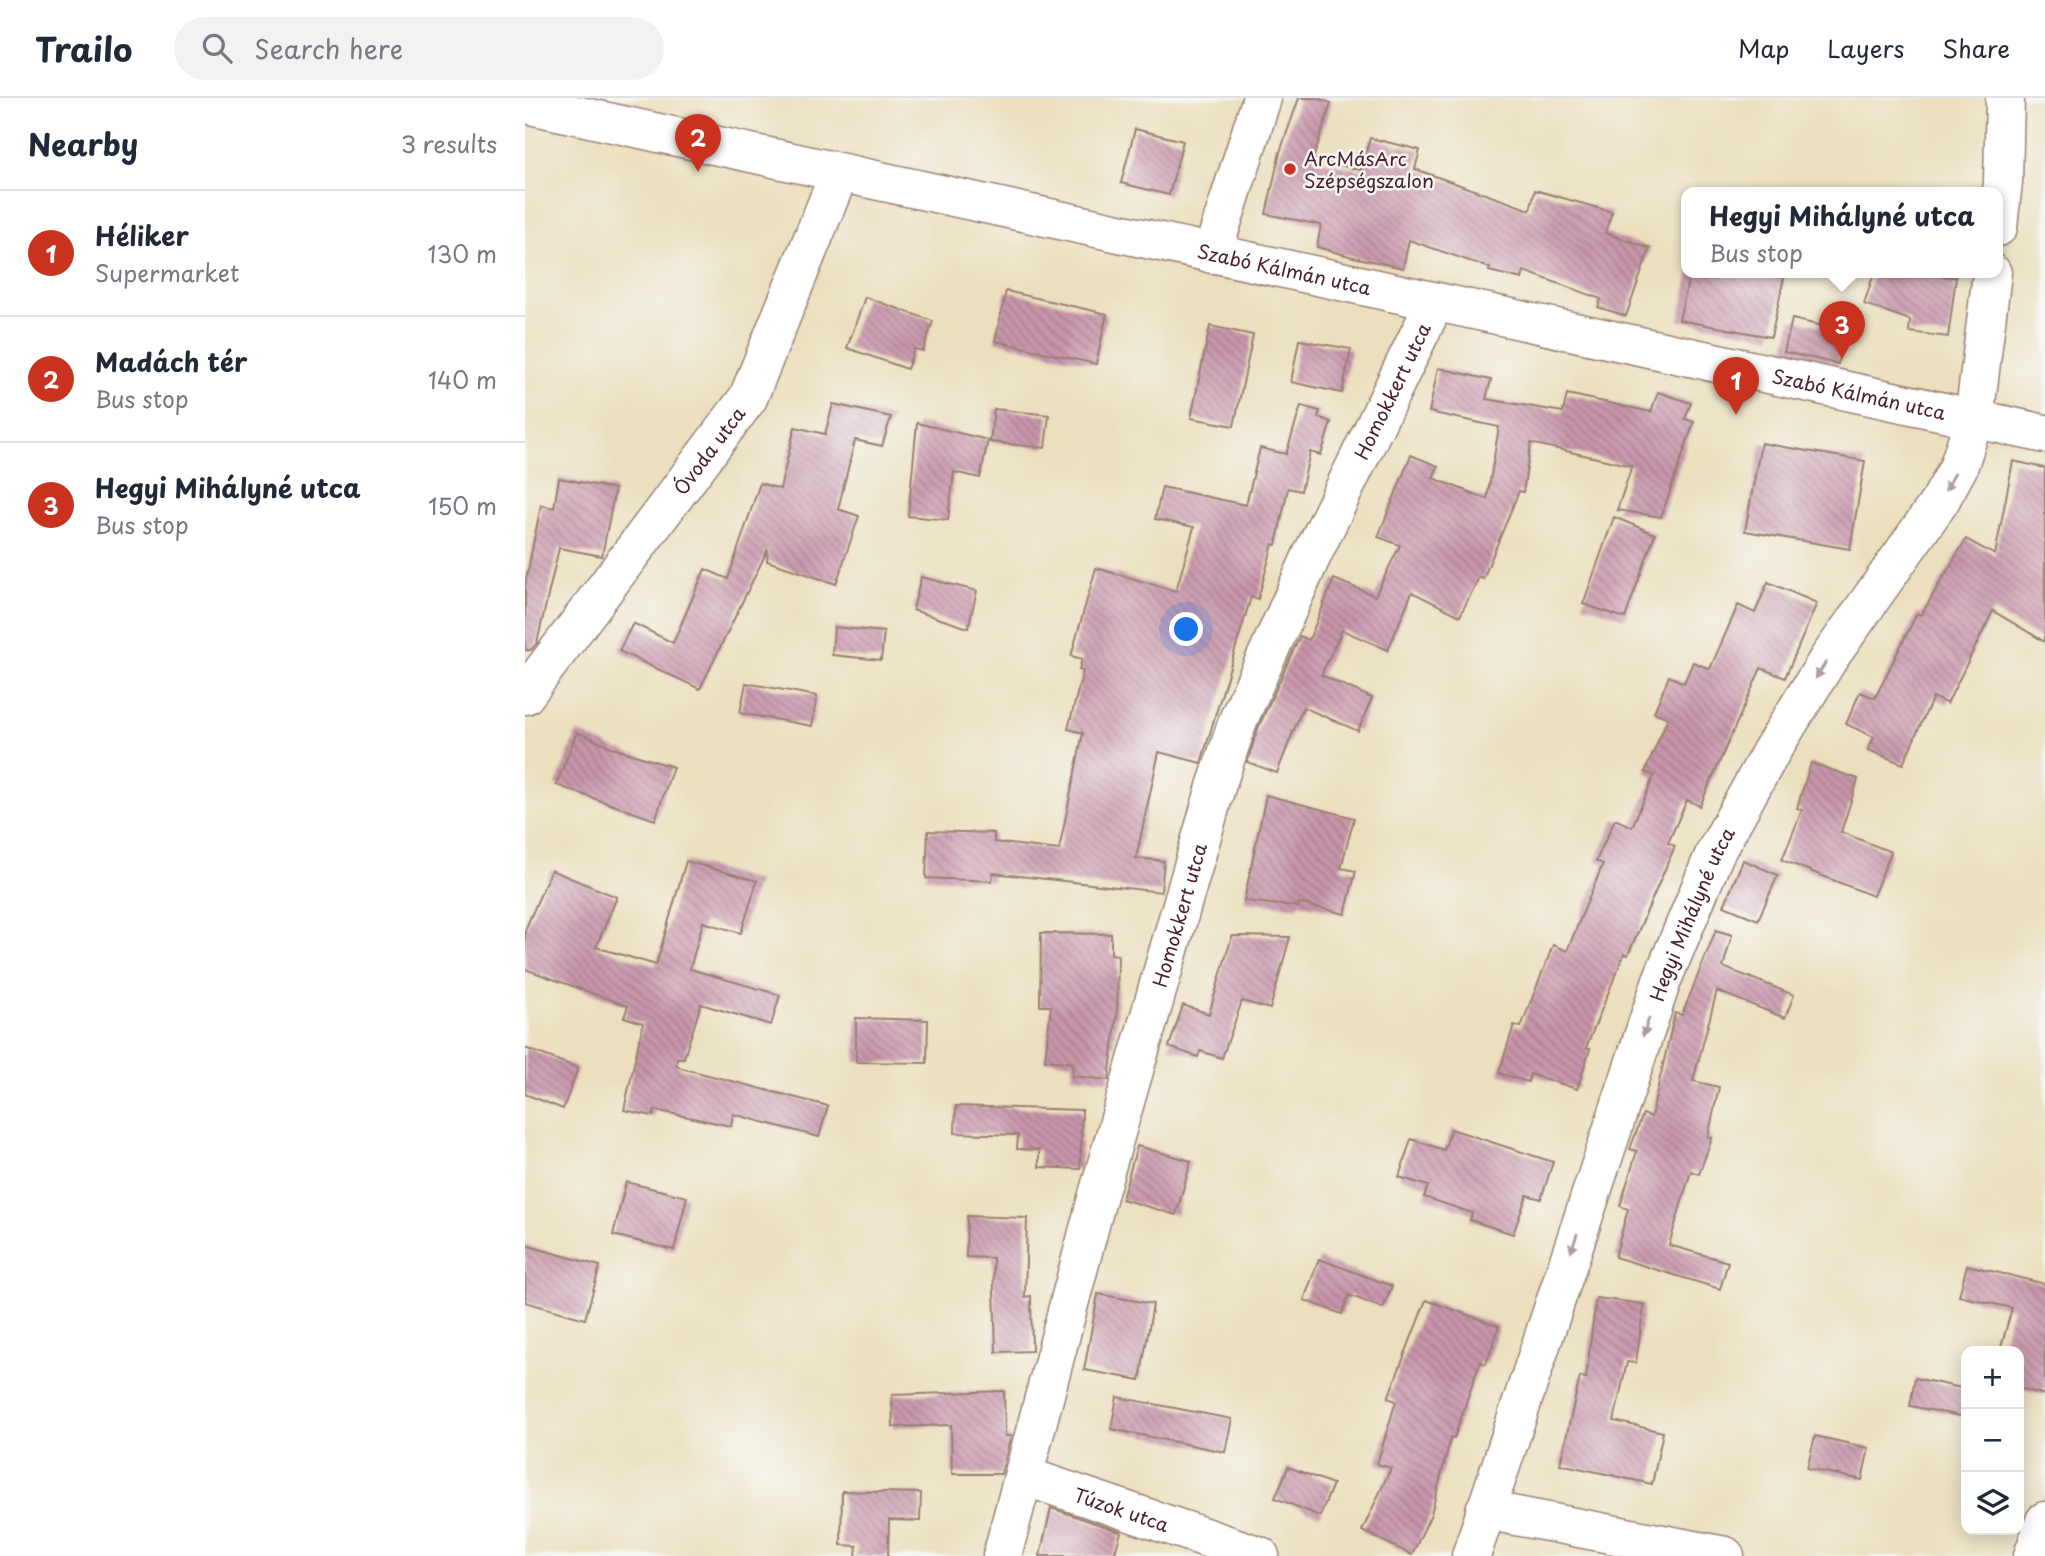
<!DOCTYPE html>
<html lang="en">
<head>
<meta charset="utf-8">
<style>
	body { margin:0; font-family:"Playpen Sans",sans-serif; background:#f2f2f3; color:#1f2937 }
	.controls { position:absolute; right:21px; bottom:21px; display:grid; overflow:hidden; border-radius:14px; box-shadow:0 4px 18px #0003 }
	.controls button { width:63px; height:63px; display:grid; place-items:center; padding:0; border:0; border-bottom:2px solid #e0e1e3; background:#fff; color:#1f2937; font:35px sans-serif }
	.you { position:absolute; left:662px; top:532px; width:24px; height:24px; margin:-18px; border:5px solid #fff; border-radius:50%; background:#1a73e8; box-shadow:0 0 0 10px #1a73e833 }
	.badge { display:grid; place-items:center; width:46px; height:46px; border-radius:50%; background:#c8321e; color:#fff; font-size:23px; font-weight:700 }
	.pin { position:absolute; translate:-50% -58px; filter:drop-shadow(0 2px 4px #0008) }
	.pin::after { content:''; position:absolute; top:37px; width:24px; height:21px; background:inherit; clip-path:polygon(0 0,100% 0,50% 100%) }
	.popup { position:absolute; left:1156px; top:89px; width:322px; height:91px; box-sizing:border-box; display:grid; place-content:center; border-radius:14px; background:#fff; filter:drop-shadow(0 2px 5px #0005); font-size:23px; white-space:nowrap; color:#747a83 }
	.popup b { font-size:26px; color:#1f2937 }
	.popup::after { content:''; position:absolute; left:50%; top:100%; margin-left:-14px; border:14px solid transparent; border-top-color:#fff }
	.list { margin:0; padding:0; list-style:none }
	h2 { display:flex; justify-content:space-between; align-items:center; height:91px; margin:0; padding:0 28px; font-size:30px }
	h2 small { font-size:23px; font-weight:400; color:#747a83 }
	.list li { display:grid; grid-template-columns:46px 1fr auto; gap:21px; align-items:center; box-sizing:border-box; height:126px; padding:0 28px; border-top:2px solid #e0e1e3 }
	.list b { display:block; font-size:26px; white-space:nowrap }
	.list p { margin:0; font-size:23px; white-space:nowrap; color:#747a83 }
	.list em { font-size:23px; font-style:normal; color:#747a83 }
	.icon { flex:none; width:38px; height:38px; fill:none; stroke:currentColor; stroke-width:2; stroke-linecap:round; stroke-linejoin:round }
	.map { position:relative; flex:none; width:1520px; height:1458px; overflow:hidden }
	header { display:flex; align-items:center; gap:42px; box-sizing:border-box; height:98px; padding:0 35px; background:#fff; border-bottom:2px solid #e0e1e3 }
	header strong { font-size:33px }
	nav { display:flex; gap:38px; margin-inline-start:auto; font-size:24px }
	.search { width:490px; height:63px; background:#f2f2f3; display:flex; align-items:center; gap:18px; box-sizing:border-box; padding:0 24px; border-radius:38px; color:#747a83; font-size:26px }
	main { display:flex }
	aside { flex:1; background:#fff }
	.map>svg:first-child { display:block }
	.building { fill:url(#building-back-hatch) }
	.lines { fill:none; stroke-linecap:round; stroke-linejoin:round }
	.minor-casing { stroke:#9a7f74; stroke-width:41 }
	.minor { stroke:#fff; stroke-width:38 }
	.oneway { fill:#ae9aa0 }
	.poi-dot { fill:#c8321e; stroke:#f6f6f2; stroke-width:2.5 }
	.labels { text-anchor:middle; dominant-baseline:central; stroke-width:5; stroke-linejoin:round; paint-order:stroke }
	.poi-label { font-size:19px; fill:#4a1f2b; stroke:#f6f6f2; text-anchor:start }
	.street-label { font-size:19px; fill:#4a1f2b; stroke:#f6f6f2 }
</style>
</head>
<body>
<header>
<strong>Trailo</strong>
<div class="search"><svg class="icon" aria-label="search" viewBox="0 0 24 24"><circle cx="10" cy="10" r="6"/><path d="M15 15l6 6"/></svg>Search here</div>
<nav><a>Map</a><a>Layers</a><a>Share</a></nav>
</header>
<main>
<aside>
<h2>Nearby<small>3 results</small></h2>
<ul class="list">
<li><span class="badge">1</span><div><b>Héliker</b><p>Supermarket</p></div><em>130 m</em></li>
<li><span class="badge">2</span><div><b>Madách tér</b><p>Bus stop</p></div><em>140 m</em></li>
<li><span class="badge">3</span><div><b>Hegyi Mihályné utca</b><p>Bus stop</p></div><em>150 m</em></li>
</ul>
</aside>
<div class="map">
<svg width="1520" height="1458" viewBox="0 0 1520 1458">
	<defs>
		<pattern id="building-back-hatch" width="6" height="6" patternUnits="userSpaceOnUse" patternTransform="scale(1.75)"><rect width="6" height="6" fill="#c895ab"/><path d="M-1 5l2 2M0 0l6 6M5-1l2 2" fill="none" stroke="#a4798b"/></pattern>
	</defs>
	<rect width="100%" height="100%" fill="#f6f6f2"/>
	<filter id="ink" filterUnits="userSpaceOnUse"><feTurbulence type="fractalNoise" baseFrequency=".0143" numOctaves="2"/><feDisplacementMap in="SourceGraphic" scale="14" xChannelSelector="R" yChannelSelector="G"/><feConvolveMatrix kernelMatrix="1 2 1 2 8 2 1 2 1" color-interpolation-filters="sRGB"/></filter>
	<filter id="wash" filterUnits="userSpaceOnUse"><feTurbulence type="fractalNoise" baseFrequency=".00686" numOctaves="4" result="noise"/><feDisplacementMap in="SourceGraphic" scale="28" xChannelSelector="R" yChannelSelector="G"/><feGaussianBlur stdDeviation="1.57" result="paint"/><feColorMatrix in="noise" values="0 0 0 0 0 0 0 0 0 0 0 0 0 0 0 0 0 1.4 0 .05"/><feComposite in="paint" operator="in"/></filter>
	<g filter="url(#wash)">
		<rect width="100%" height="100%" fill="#ebdfbd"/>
		<g id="blocks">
			<g class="building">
				<polygon points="774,0 792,0 806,5 788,61 836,72 845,40 895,52 890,71 1005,112 1010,92 1087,114 1080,135 1125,150 1101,218 1073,209 1076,201 999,173 997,181 964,173 965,170 884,142 878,170 824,158 792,149 796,127 741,116 755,54"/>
				<polygon points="610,31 658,43 644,97 596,85"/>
				<polygon points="1165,175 1260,175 1246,239 1154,222"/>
				<polygon points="1349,175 1431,179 1423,239 1384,234 1385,222 1339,206"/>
				<polygon points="481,193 582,216 571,266 470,243"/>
				<polygon points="340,199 408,223 398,253 389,251 382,271 322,250"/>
				<polygon points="1267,221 1320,233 1313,266 1259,254"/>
				<polygon points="685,228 728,237 709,328 666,320"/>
				<polygon points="774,242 826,251 817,295 766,284"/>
				<polygon points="913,270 966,282 961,301 1038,314 1042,296 1126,314 1133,294 1166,305 1160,321 1169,324 1136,419 1092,412 1107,368 1006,345 998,394 994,393 958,481 954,479 935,518 887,494 863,552 817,532 796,577 847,600 833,633 778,609 752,675 722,664 734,628 775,538 784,542 809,481 850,498 875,447 853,439 886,357 913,368 908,380 962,401 974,329 904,314"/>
				<polygon points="308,306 366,319 357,348 330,342 313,411 334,418 311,486 242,463 243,451 175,591 94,553 108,525 148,545 180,471 203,481 235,385 255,391 270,329 300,336"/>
				<polygon points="776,308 795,313 793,319 806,324 796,357 785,354 776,393 763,390 751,447 748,446 733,501 726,499 676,665 634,654 611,760 639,763 636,794 468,775 467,783 401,780 403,733 469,735 469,744 534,752 558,635 543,631 558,573 554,572 557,561 546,558 571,470 651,493 669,429 630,421 637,389 721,407 735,350 761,356"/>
				<polygon points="469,311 524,317 520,350 465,344"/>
				<polygon points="392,325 463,342 455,380 429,374 423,422 383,418"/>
				<polygon points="1236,345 1340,363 1325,451 1220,433"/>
				<polygon points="1488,363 1520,370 1520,544 1468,513 1422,606 1408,599 1378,666 1343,652 1349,639 1321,626 1335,594 1350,600 1392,515 1396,517 1441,441 1470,457"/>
				<polygon points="34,380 90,391 77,458 34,450 12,545 6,552 0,552 0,487 16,407 29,410"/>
				<polygon points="1089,419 1130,436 1100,520 1058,506"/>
				<polygon points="396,479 452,493 443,530 388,512"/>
				<polygon points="1243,484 1292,505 1260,580 1236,570 1175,708 1162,702 1143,745 1150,748 1103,857 1099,856 1061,950 1065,951 1052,991 1005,976 1003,984 974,975 989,927 996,929 1028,847 1042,853 1078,766 1071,763 1090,721 1107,729 1129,678 1120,674 1143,620 1129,614 1144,578 1159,585 1168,564 1185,571 1213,507 1230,515"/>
				<polygon points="309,529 359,534 356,562 307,557"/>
				<polygon points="221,585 292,598 287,628 215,615"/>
				<polygon points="52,634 91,651 148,669 130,722 31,687"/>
				<polygon points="1286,665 1333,681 1316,734 1366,754 1348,798 1257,762 1277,712 1272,710"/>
				<polygon points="741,697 829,720 816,770 831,773 820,816 774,805 773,809 719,803"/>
				<polygon points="1218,762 1253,777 1233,822 1199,808"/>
				<polygon points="161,763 232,783 216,835 178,824 165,871 255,897 246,927 176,906 159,960 152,960 151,966 156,970 303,1008 294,1039 208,1016 206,1028 130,1012 128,1018 99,1012 118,925 99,919 103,908 0,871 0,832 26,772 92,799 71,849 131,867"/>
				<polygon points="1191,832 1207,837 1198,869 1269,897 1260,920 1192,893 1168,983 1194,989 1183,1039 1187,1040 1174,1076 1166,1073 1144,1147 1203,1164 1195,1191 1090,1159 1103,1111 1095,1108 1112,1053 1105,1051 1118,1016 1126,1019 1150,915 1157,917"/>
				<polygon points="516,835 586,836 586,856 593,857 592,916 584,982 547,978 548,965 520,962 526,908 515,908"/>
				<polygon points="707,838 765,839 745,911 717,903 697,960 675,953 673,959 644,949 658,907 684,916"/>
				<polygon points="331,920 403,922 402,965 331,964"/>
				<polygon points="0,950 53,970 38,1011 0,996"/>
				<polygon points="431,1008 557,1012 555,1071 514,1069 514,1052 492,1051 493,1037 430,1035"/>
				<polygon points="926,1031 1028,1064 1016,1101 1002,1097 988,1136 945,1122 947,1115 899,1099 903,1088 874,1079 886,1041 919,1052"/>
				<polygon points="612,1048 666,1063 651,1117 597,1101"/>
				<polygon points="101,1084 162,1099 149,1152 88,1137"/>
				<polygon points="442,1118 502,1120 500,1199 506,1198 507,1253 471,1254 468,1160 441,1159"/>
				<polygon points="0,1147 75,1168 60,1221 0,1204"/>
				<polygon points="794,1161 867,1188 858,1210 824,1197 817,1216 779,1202"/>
				<polygon points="1442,1167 1520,1186 1520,1297 1494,1290 1494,1253 1475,1253 1487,1210 1434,1198"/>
				<polygon points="573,1196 628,1206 615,1282 559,1272"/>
				<polygon points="1071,1200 1119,1206 1111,1265 1102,1264 1089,1323 1138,1334 1127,1386 1035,1366 1055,1279 1061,1280"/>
				<polygon points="901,1202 974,1228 961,1266 955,1264 929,1340 926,1339 906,1416 887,1457 837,1433 866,1370 852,1366 871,1303 863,1300"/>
				<polygon points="1390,1280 1441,1291 1441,1319 1385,1308"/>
				<polygon points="479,1293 480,1338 486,1338 476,1376 427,1376 426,1327 368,1329 367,1297"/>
				<polygon points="592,1299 707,1321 700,1354 586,1331"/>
				<polygon points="1290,1338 1344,1350 1337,1382 1282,1370"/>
				<polygon points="763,1369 808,1386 795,1418 750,1400"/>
				<polygon points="317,1393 396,1395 395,1423 364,1422 363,1458 331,1458 332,1448 316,1447"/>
				<polygon points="526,1410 596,1434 589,1458 515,1458"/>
			</g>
		</g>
	</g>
	<g filter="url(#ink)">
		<use href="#blocks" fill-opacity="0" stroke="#9a7f74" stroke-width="2"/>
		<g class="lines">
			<g class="minor-casing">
				<g id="minor">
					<path id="s1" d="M0 6 1520 336"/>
					<polyline points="1473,129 1478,84 1480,0"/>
					<polyline points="687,156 737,0"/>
					<path id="s2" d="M0 597 223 300 314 76"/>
					<path id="s3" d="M499 1378 735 1458"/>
					<polyline points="960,1412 1200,1458"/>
					<path id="s4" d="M477 1458 573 1097 691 689 714 620 788 455 910 204"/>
					<path id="s5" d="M946 1458 1137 882 1190 755 1247 652 1304 560 1415 403 1433 370 1449 321 1467 175"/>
					<polyline points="1508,1458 1520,1423"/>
				</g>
			</g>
			<use href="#minor" class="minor"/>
		</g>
		<defs><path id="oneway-solid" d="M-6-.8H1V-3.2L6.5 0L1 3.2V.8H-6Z" transform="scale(1.75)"/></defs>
		<g class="oneway">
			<use href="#oneway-solid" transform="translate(1425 384) rotate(119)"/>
			<use href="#oneway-solid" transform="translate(1296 572) rotate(122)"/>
			<use href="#oneway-solid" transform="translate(1121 929) rotate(109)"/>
			<use href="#oneway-solid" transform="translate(1049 1145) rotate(109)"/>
		</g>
	</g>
	<circle class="poi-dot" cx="765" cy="71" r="7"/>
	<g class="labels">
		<g class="poi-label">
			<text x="779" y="60">ArcMásArc<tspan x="779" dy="22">Szépségszalon</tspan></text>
		</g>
		<g class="street-label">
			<text stroke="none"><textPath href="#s1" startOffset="777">Szabó Kálmán utca</textPath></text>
			<text stroke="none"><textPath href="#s4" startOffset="1232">Homokkert utca</textPath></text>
			<text stroke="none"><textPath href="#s1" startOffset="1365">Szabó Kálmán utca</textPath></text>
			<text stroke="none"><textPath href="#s2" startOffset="306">Óvoda utca</textPath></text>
			<text stroke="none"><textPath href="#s4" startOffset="665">Homokkert utca</textPath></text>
			<text stroke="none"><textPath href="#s5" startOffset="679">Hegyi Mihályné utca</textPath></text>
			<text stroke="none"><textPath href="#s3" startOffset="103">Túzok utca</textPath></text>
		</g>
	</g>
</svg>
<div class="controls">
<button>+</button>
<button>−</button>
<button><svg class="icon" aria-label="layers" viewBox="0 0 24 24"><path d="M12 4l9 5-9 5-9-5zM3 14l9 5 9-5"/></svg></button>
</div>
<div class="you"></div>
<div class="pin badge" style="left:1211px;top:317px">1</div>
<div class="pin badge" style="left:173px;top:74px">2</div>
<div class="pin badge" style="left:1317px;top:261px">3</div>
<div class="popup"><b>Hegyi Mihályné utca</b>Bus stop</div>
</div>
</main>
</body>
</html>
